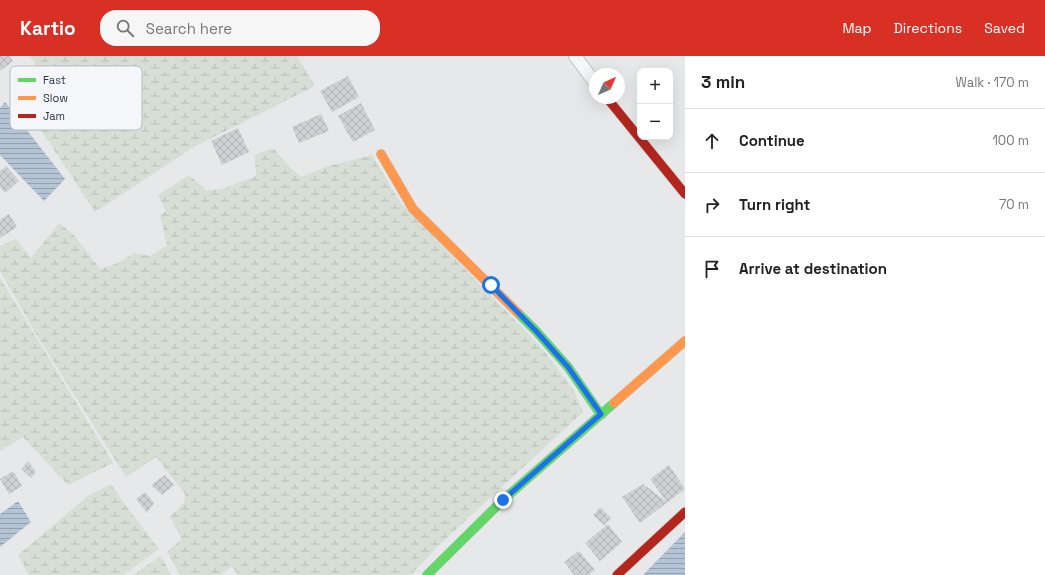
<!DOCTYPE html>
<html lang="en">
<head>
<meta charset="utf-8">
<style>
	body { margin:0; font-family:"Space Grotesk",sans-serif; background:#f6f6f6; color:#222 }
	.controls { position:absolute; right:12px; top:12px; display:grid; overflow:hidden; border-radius:8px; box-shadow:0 4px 16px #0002 }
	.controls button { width:36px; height:36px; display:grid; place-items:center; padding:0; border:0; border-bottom:1px solid #e0e0e0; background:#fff; color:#222; font:20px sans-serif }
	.compass { position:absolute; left:589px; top:12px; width:36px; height:36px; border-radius:50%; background:#fff; box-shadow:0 4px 16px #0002; rotate:45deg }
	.stop { position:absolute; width:12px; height:12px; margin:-9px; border:3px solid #1a73e8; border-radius:50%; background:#fff }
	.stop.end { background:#1a73e8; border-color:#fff; box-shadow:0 1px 4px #0008 }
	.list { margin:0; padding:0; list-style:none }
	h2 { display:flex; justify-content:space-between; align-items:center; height:52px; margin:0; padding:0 16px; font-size:17px }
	h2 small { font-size:13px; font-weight:400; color:#767676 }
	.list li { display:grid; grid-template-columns:26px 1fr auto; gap:12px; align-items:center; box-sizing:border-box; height:64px; padding:0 16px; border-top:1px solid #e0e0e0 }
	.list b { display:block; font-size:15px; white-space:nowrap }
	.list em { font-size:13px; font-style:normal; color:#767676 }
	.icon { flex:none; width:22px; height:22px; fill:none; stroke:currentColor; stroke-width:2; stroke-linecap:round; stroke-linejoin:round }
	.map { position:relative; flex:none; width:685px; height:519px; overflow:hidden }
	header { display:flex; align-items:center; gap:24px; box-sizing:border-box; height:56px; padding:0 20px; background:#d93025; color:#fff }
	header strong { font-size:19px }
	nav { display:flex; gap:22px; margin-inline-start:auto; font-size:14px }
	.search { width:280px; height:36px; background:#f6f6f6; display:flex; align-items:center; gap:10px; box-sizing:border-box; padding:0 14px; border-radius:16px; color:#767676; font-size:15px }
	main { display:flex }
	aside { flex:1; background:#fff }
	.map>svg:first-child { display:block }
	.wetland { fill:url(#wetland-marsh) }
	.water { fill:url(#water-rules) }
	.building { fill:url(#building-cross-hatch) }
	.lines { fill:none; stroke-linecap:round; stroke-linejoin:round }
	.street-casing { stroke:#c4c6c8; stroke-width:14 }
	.fast-casing { stroke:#c4c6c8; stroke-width:10 }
	.slow-casing { stroke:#c4c6c8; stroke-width:10 }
	.jam-casing { stroke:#c4c6c8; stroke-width:10 }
	.street { stroke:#f5f6f7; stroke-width:12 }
	.fast { stroke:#63d668; stroke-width:9 }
	.slow { stroke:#ff974d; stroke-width:9 }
	.jam { stroke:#b3261e; stroke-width:9 }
	.route { stroke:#1a73e8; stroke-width:5 }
	.key { fill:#f4f6f9; stroke:#b8bcc3; stroke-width:1 }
	.key-label { font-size:11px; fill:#2b3445 }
</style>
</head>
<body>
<header>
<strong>Kartio</strong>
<div class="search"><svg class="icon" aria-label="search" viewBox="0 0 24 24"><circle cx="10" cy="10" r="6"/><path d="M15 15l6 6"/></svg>Search here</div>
<nav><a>Map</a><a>Directions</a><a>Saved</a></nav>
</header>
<main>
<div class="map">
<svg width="685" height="519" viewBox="0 0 685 519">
	<defs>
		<pattern id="wetland-marsh" width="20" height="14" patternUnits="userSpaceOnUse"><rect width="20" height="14" fill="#d6ded6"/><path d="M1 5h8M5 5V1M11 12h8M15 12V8" fill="none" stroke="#b8bfb9"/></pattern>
		<pattern id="water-rules" width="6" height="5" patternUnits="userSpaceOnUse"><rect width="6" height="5" fill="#b4c4d5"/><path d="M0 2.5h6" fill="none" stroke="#93a0af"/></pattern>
		<pattern id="building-cross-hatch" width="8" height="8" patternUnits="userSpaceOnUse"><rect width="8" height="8" fill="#ced0d3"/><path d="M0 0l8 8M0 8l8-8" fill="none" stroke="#b1b3b6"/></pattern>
	</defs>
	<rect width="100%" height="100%" fill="#e6e8ea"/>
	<g class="wetland">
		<polygon points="30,0 297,0 315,30 194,91 95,156 16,36 40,16"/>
		<polygon points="273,92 289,110 301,121 328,110 372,99 400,146 541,291 574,335 583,356 439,489 411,519 238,519 232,510 220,519 180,519 167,496 182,483 170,461 184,446 185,438 156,401 126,421 39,283 0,215 0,190 16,183 31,202 59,167 74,179 100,213 118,207 134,197 151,200 167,189 160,160 166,155 158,139 189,119 206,134 222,133 256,120 255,99"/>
		<polygon points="0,222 113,407 68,429 23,381 0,395"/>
		<polygon points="111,428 126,450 159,493 123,519 29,519 18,499 88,440"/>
		<polygon points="161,500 171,519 133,519"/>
	</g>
	<g class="water">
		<polygon points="5,46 65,123 44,145 0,99 0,52"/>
		<polygon points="18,445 31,466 0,491 0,458"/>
		<polygon points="685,476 685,519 643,519"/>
	</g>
	<g class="building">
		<polygon points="0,0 9,0 13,5 0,15"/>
		<polygon points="348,20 359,41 332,56 320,35"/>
		<polygon points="361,47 375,74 353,86 338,60"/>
		<polygon points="321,58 329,75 299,87 292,71"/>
		<polygon points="238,72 249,96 222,109 211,85"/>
		<polygon points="6,110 19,125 5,137 0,131 0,115"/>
		<polygon points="9,158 17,171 0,182 0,164"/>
		<polygon points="28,405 36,416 31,422 21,413"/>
		<polygon points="669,409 685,433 640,467 622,441 643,428 667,446 650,423"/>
		<polygon points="13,415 22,430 9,438 0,423"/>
		<polygon points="165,419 174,429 162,439 151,429"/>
		<polygon points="145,436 154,447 147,457 136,443"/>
		<polygon points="600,451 611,462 604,469 593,459"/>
		<polygon points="608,468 622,486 600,505 585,487"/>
		<polygon points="579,495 595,514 588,519 574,519 564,506"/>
	</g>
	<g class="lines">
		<g class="street-casing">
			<polyline id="street" points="575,0 595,27"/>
		</g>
		<g class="fast-casing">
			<g id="fast">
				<polyline points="518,257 536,275 568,311 601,359"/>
				<polyline points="427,519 503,444 614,347"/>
			</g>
		</g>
		<g class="slow-casing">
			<g id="slow">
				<polyline points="381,98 413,153 518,257"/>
				<polyline points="614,347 685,285"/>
			</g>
		</g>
		<g class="jam-casing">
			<g id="jam">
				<polyline points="607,42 685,138"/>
				<polyline points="617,519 685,456"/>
			</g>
		</g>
		<use href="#street" class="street"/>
		<use href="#fast" class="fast"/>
		<use href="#slow" class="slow"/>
		<use href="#jam" class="jam"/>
	</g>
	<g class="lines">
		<polyline class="route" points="491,229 536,275 568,311 601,358 503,444"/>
	</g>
	<rect x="10" y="10" width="132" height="64" rx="6" class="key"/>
	<rect x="18" y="22" width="18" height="4" fill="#63d668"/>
	<rect x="18" y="40" width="18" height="4" fill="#ff974d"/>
	<rect x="18" y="58" width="18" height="4" fill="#b3261e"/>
	<g class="key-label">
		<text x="43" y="28">Fast</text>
		<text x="43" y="46">Slow</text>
		<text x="43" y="64">Jam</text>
	</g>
</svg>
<div class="controls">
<button>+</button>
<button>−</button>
</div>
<svg class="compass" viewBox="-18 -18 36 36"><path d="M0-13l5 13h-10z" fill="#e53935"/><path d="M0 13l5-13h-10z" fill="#767676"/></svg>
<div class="stop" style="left:491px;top:229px"></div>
<div class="stop end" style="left:503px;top:444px"></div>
</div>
<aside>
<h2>3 min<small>Walk · 170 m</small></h2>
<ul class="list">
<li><svg class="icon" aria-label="ahead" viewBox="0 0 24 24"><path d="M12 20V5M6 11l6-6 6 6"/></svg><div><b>Continue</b></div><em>100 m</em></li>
<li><svg class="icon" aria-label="right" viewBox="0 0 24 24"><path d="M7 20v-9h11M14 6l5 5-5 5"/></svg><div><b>Turn right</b></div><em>70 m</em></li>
<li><svg class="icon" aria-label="arrive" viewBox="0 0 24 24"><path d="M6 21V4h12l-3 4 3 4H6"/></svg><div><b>Arrive at destination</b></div></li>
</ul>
</aside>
</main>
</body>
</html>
